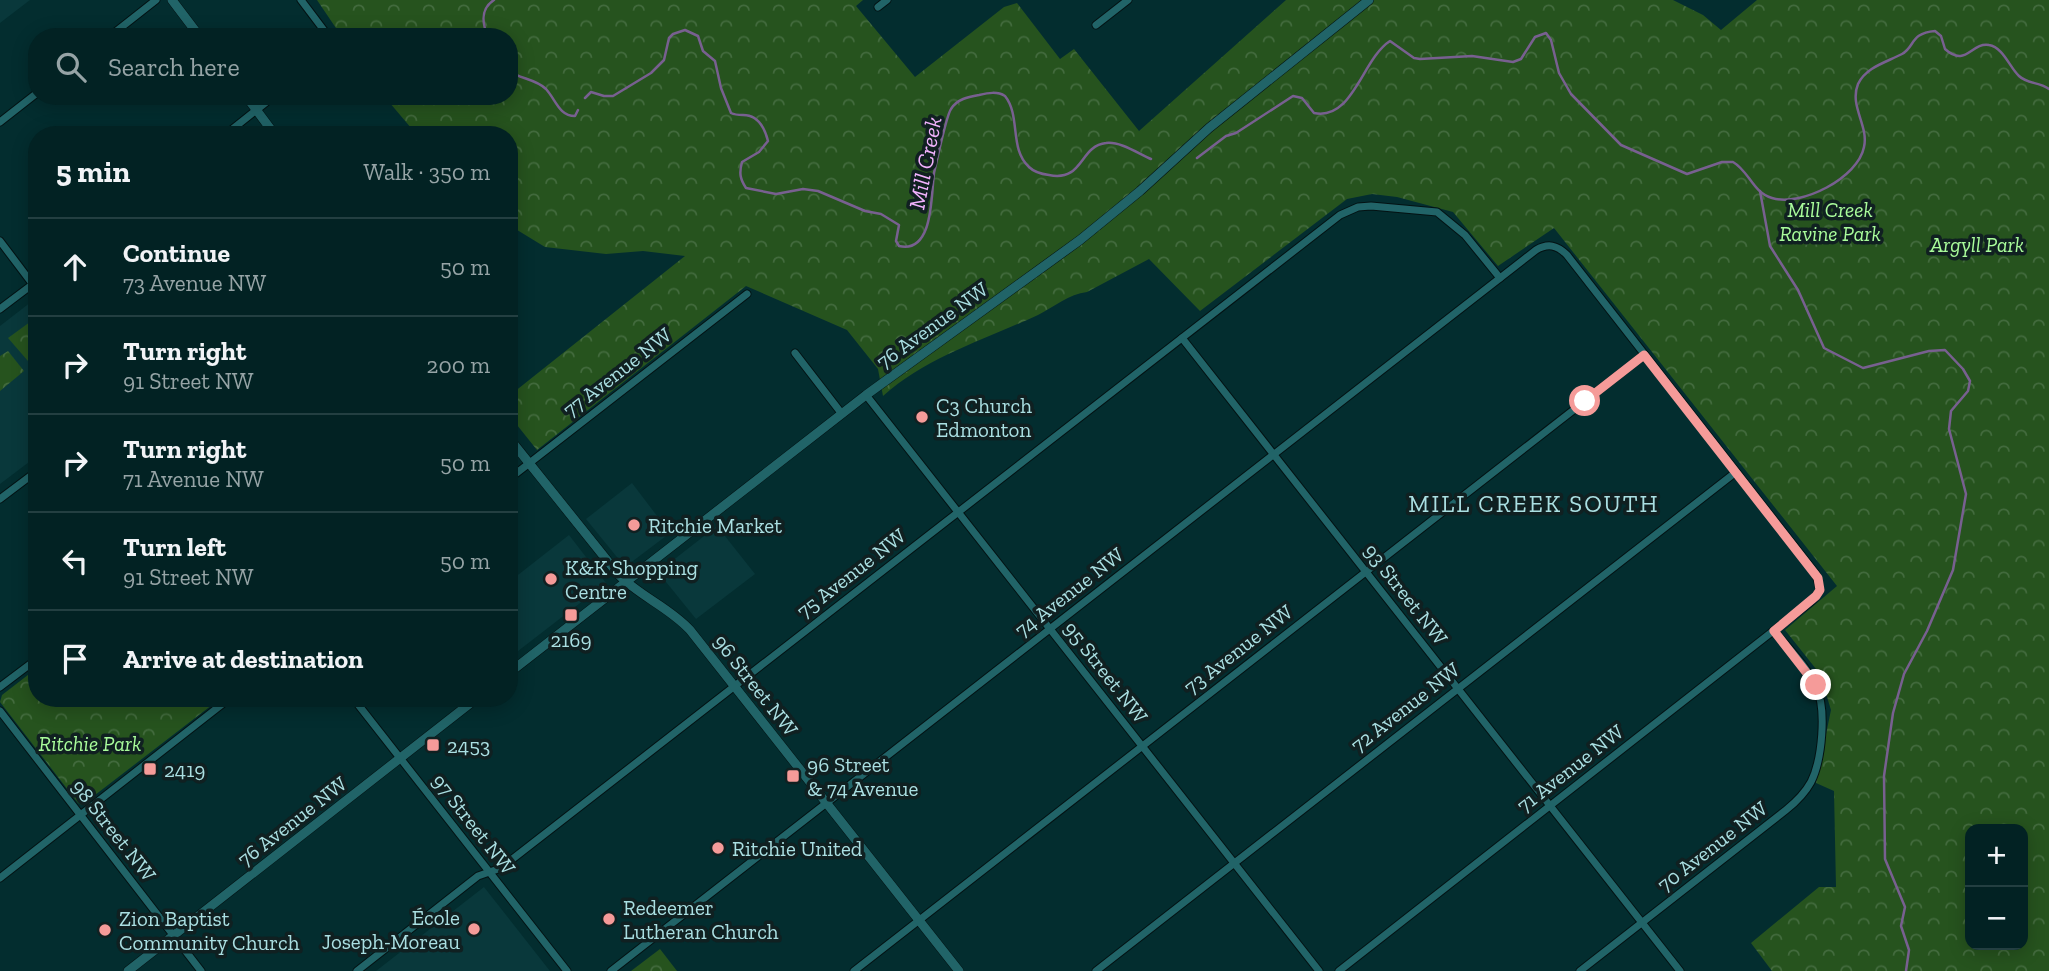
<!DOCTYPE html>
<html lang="en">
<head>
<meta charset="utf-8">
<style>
	body { margin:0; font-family:"Zilla Slab",serif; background:#102f30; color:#f1f3f6 }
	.controls { position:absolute; right:21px; bottom:21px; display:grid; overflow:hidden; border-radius:14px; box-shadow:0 4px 18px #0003 }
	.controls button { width:63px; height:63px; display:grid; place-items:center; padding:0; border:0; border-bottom:2px solid #233f41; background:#022223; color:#f1f3f6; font:35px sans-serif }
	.stop { position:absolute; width:21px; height:21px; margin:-16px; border:5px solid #f59b99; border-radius:50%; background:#fff }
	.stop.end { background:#f59b99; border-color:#fff; box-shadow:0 2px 7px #0008 }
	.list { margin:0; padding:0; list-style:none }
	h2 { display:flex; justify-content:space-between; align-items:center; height:91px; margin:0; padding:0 28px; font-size:30px }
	h2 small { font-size:23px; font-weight:400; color:#96a4a6 }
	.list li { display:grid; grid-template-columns:46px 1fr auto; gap:21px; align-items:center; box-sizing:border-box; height:98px; padding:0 28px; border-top:2px solid #233f41 }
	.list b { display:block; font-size:26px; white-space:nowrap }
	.list p { margin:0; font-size:23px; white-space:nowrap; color:#96a4a6 }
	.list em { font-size:23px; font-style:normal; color:#96a4a6 }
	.icon { flex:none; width:38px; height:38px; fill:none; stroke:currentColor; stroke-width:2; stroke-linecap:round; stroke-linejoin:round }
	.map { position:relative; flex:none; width:2049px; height:971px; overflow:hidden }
	.search { position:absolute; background:#022223; box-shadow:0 4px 18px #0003; left:28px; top:28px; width:490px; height:77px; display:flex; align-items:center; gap:18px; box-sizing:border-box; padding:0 24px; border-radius:28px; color:#96a4a6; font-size:26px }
	.panel { position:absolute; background:#022223; box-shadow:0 4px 18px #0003; left:28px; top:126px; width:490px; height:581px; border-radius:28px }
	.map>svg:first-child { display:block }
	.built { fill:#09383b }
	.park { fill:url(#park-crowns); fill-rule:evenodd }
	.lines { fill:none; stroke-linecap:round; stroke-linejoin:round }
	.stream { stroke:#786090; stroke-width:2.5 }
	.minor-casing { stroke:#041213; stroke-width:9 }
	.tertiary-casing { stroke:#041213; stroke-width:10 }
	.minor { stroke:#216468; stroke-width:7 }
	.tertiary { stroke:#216468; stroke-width:9 }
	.route { stroke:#f59b99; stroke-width:9 }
	.poi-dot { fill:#f59b99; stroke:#102021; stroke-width:2.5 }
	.labels { text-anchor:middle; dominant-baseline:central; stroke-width:7; stroke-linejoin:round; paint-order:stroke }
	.park-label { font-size:21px; font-style:italic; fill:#a9fc9b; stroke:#102021 }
	.street-label { font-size:21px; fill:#aadfe2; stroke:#102021 }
	.poi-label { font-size:21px; fill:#aadfe2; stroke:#102021; text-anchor:start }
	.water-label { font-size:23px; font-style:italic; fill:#f1b2fd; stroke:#102021 }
	.quarter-label { font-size:24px; letter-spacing:2px; fill:#aadfe2; stroke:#102021 }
</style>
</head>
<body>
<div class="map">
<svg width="2049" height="971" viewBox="0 0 2049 971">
	<defs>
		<pattern id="park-crowns" width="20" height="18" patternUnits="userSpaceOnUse" patternTransform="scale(1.75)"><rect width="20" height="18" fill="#26531e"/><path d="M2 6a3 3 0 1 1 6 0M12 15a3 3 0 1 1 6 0" fill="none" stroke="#436b3e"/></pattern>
	</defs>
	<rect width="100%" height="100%" fill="#032d2f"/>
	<g class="built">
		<polygon points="0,0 30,0 0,23"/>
		<polygon points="31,302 37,309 37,456 0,484 0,326"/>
		<polygon points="632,483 670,533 625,567 586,519"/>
		<polygon points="717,526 755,574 696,619 658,572"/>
		<polygon points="569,535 606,583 509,658 509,582"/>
		<polygon points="484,887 550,971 376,971"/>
	</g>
	<g class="park">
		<path d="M317 0H863L856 6 915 77 1004 7 1017 3 1060 59 1074 49 1139 131 1286 0H1673L1703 15 1721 30 1757 0H2049V971H1772L1751 943 1819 887H1836L1834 791 1816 783 1831 710 1820 674 1785 630 1837 586 1554 228 1498 266 1453 212 1397 197 1372 194 1347 199 1200 311 1149 259 1087 292C1069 294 1054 307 1038 315 986 339 927 357 883 396L878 369 847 330 746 286 537 450 509 415V396L685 256 643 251 606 254 545 247 509 225V135H417L384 96H509V37H342ZM1970 829H2023V945H1970Z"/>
		<polygon points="30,322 37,331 37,355 28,361 8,338"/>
		<polygon points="8,351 24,371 0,391 0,356"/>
		<polygon points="37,668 37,698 221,698 82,805 78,803 0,702 2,695"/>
		<polygon points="660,949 677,971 631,971"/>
	</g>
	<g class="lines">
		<g class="stream">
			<path d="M488 37C482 23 480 9 494 0"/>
			<path d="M509 71C520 79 536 79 546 89 556 100 559 116 575 116L578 110"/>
			<path d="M585 98 591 92 604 96H613L651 73 664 60 669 38 673 34 685 30 698 36 703 51 715 61 721 88 731 113C735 115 739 115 743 115 758 115 765 129 768 141L759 152 742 162C739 173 740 179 746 188L776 194 803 189 818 191 865 211 881 214 899 225 896 241 899 246C934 254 931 194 934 173 936 164 947 114 951 109 957 99 968 97 979 95 988 93 997 91 1005 96 1021 116 1009 149 1029 167 1034 172 1041 174 1049 175 1084 182 1079 146 1106 143 1120 141 1139 154 1151 159"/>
			<path d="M1197 158 1226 136 1236 133 1293 96 1302 98 1314 113C1353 121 1362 59 1390 41L1414 58 1420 59 1472 56 1513 62 1521 59 1535 37 1546 33 1551 40 1559 73 1571 94 1621 145 1687 174 1722 162H1733C1749 171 1753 193 1772 198 1801 207 1858 178 1864 147 1869 126 1849 106 1858 84 1866 67 1887 62 1902 54 1915 47 1910 33 1935 31L1941 36 1945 49C1966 68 1971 42 1989 45 2003 47 2010 68 2019 76 2027 84 2040 82 2049 89"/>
			<polyline points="1760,191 1770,246 1798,290 1824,348 1863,368 1929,351 1945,350 1963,369 1970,381 1968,391 1951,411 1949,429 1966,494 1953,570 1927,631 1904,674 1893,713 1884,776 1885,859 1905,907 1901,926 1909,950 1906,971"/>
		</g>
		<g class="minor-casing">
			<g id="minor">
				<polyline points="301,0 329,37"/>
				<polyline points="878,7 887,0"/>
				<polyline points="1096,25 1128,0"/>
				<polyline points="109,37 156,0"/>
				<polyline points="0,122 37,93"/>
				<polyline points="225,135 274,96"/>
				<polyline points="0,241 37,290"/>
				<polyline points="0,309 37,281"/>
				<polyline points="1182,338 1680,971"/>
				<polyline points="795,353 842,414"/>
				<polyline points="866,395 1319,971"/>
				<polyline points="509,479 747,294"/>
				<polyline points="0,499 37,471"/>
				<polyline points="0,687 37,659"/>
				<polyline points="353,698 567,971"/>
				<polyline points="0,711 201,971"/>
				<polyline points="0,878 230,698"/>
				<polyline points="357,971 478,876 501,868 1340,215 1358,207 1371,206 1437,212 1465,235 1500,278"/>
				<path d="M611 971 1536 250C1548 243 1557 245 1567 255L1816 574 1820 590 1813 600 1768 635 1339 971"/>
				<polyline points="854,971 1644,355"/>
				<polyline points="1096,971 1736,472"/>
				<path d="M1580 971 1786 810C1796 802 1805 793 1811 782 1822 760 1827 709 1816 687 1807 666 1788 648 1774 631"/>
			</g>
		</g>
		<g class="tertiary-casing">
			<g id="tertiary">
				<polyline points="172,0 200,37"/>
				<polyline points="246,96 275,135"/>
				<path d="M509 438 618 574C639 596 669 607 690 630L959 971"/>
				<polyline points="509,673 866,395 1080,240 1140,191 1209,128 1369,0"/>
				<polyline points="128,971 477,698"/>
			</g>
		</g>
		<use href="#minor" class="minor"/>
		<use href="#tertiary" class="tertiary"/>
	</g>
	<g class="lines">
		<polyline class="route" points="1585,401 1644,355 1818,578 1820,590 1816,596 1774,631 1816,685"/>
	</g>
	<g class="poi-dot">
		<circle cx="922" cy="417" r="7"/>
		<circle cx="634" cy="525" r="7"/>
		<circle cx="551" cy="579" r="7"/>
		<rect x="564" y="608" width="14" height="14" rx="3.5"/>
		<rect x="426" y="738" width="14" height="14" rx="3.5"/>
		<rect x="143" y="762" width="14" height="14" rx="3.5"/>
		<rect x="786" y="769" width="14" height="14" rx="3.5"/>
		<circle cx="718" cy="848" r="7"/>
		<circle cx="609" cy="919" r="7"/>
		<circle cx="474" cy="929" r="7"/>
		<circle cx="105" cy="930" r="7"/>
	</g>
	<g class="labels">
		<g class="park-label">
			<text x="1830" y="209">Mill Creek<tspan x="1830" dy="24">Ravine Park</tspan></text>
			<text x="1977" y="244">Argyll Park</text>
			<text x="90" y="743">Ritchie Park</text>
		</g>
		<g class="street-label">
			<text transform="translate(932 325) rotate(-36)">76 Avenue NW</text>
			<text transform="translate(617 372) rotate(-38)">77 Avenue NW</text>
			<text transform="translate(851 573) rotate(-38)">75 Avenue NW</text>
			<text transform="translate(1069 592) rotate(-38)">74 Avenue NW</text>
			<text transform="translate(1406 594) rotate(52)">93 Street NW</text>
			<text transform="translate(1238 649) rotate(-38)">73 Avenue NW</text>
			<text transform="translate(1106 672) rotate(52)">95 Street NW</text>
			<text transform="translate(756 685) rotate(52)">96 Street NW</text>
			<text transform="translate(1405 707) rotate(-38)">72 Avenue NW</text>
			<text transform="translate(1570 768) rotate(-38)">71 Avenue NW</text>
			<text transform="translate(292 821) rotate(-38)">76 Avenue NW</text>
			<text transform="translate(474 824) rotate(52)">97 Street NW</text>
			<text transform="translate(114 830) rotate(52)">98 Street NW</text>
			<text transform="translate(1712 846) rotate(-38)">70 Avenue NW</text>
		</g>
		<g class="poi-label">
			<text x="936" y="405">C3 Church<tspan x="936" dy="24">Edmonton</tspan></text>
			<text x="648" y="525">Ritchie Market</text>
			<text x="565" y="567">K&amp;K Shopping<tspan x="565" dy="24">Centre</tspan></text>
			<text x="571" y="639" text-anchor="middle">2169</text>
			<text x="447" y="745">2453</text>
			<text x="807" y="764">96 Street<tspan x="807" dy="24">&amp; 74 Avenue</tspan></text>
			<text x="164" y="769">2419</text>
			<text x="732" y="848">Ritchie United</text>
			<text x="623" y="907">Redeemer<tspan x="623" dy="24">Lutheran Church</tspan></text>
			<text x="460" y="917" text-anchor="end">École<tspan x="460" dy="24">Joseph-Moreau</tspan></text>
			<text x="119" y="918">Zion Baptist<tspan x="119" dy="24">Community Church</tspan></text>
		</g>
		<g class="water-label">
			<text transform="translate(925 163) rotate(-79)">Mill Creek</text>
		</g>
		<g class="quarter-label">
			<text x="1534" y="503">MILL CREEK SOUTH</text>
		</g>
	</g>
</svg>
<div class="controls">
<button>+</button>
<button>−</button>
</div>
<div class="stop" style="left:1585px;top:401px"></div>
<div class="stop end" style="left:1816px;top:685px"></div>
<div class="search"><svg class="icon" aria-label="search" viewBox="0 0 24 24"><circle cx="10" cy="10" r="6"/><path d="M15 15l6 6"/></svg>Search here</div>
<section class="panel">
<h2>5 min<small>Walk · 350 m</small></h2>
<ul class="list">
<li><svg class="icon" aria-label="ahead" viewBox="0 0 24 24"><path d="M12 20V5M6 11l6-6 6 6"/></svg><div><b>Continue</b><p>73 Avenue NW</p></div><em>50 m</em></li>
<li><svg class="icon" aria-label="right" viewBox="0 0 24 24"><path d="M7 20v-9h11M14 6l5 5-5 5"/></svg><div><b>Turn right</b><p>91 Street NW</p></div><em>200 m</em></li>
<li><svg class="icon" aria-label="right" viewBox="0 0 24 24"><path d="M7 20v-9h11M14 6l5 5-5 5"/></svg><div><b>Turn right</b><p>71 Avenue NW</p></div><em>50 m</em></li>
<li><svg class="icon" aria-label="left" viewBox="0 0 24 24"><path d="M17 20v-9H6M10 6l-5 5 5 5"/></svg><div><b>Turn left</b><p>91 Street NW</p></div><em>50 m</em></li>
<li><svg class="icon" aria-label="arrive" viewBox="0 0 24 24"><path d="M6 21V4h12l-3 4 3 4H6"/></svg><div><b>Arrive at destination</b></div></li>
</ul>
</section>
</div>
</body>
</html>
